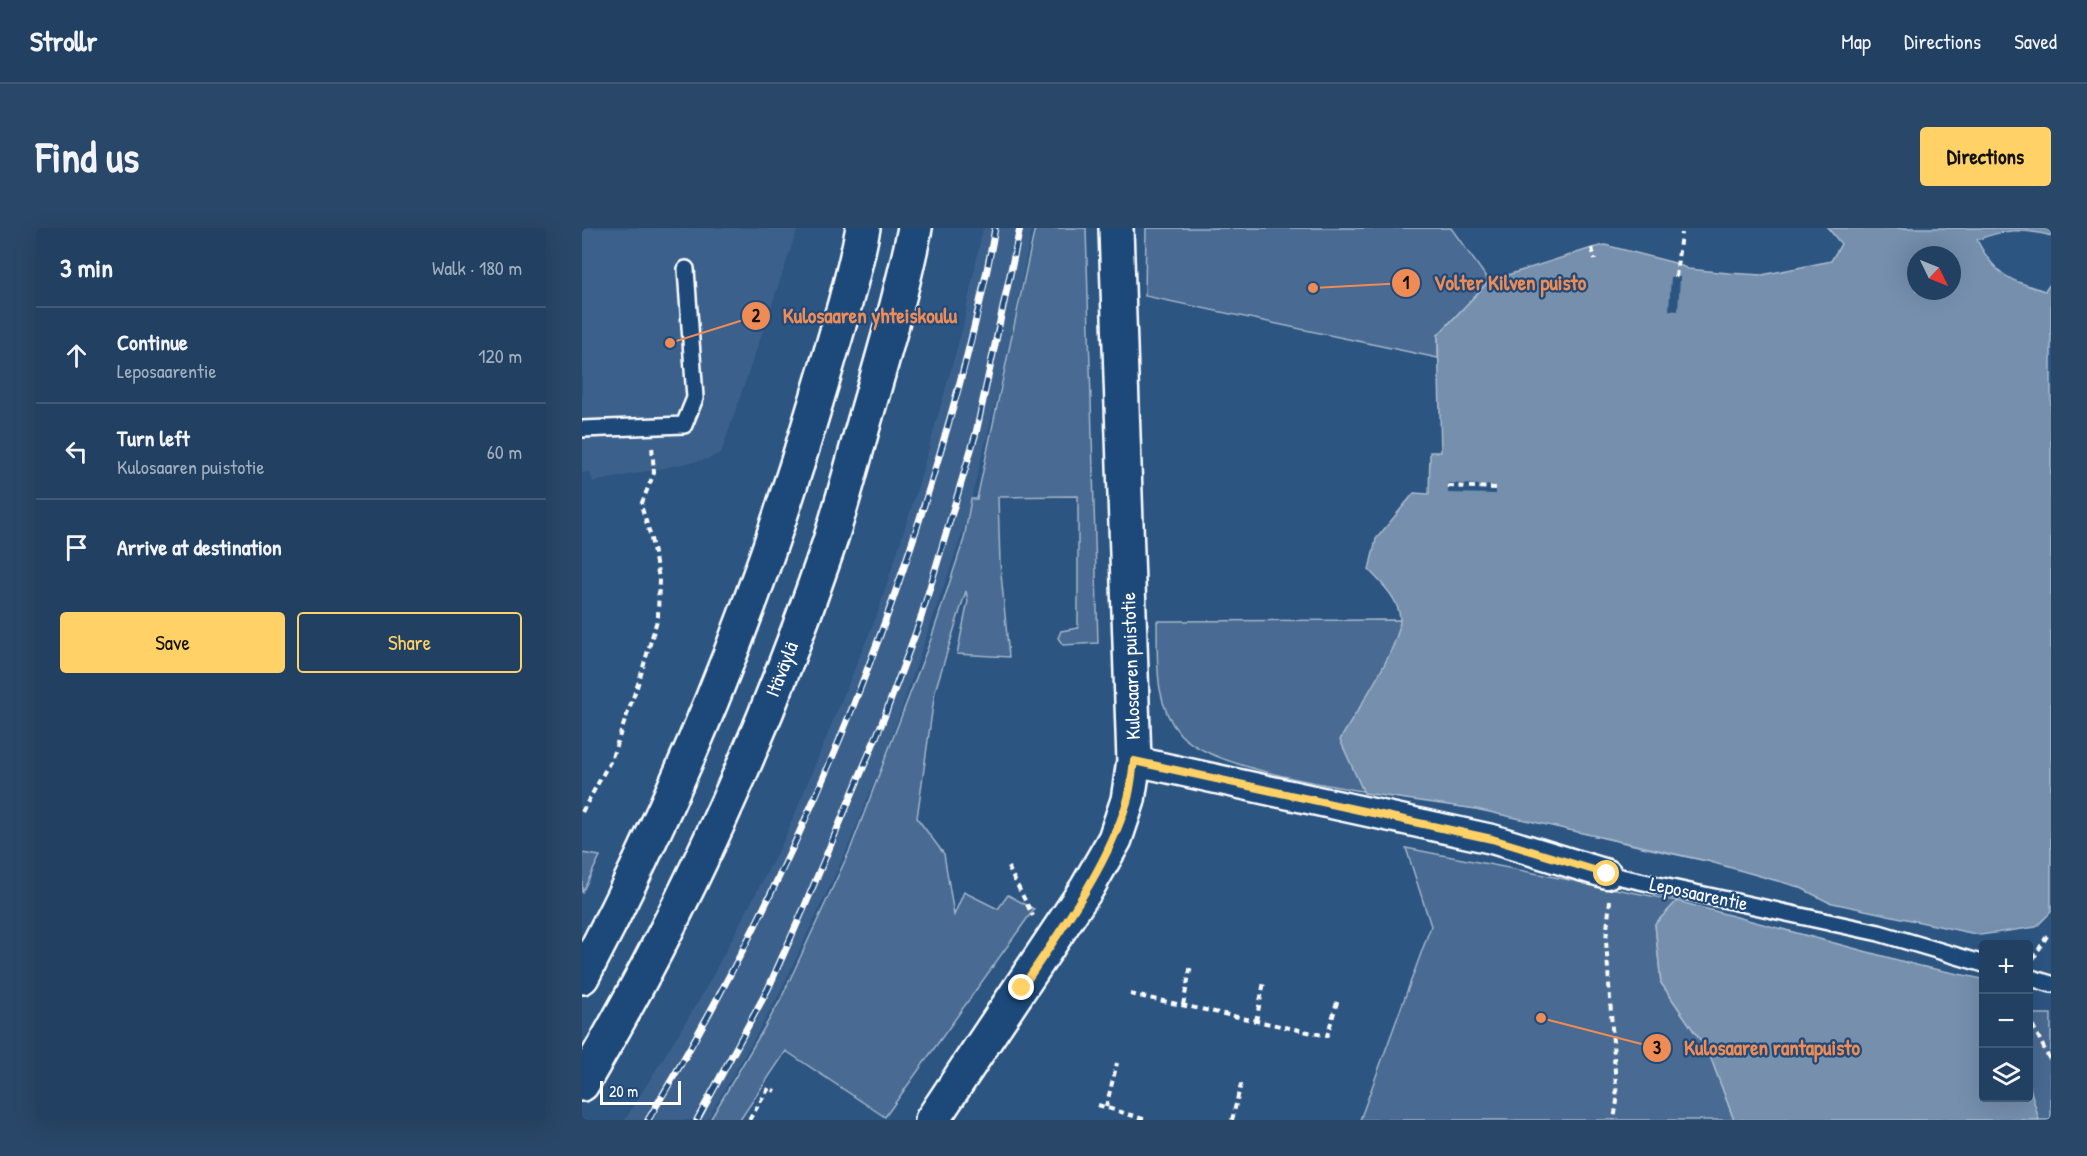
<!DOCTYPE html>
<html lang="en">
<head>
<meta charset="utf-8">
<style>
	body { margin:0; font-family:"Patrick Hand",sans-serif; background:#294768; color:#f1f3f6 }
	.controls { position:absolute; right:18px; bottom:18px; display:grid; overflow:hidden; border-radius:6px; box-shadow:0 6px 24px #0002 }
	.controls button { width:54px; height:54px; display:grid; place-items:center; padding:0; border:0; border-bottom:2px solid #3e5977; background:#214062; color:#f1f3f6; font:30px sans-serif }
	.compass { position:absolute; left:1325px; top:18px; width:54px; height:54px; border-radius:50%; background:#214062; box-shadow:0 6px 24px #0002; rotate:133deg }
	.scale { position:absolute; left:18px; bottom:15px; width:81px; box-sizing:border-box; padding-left:6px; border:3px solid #fff; border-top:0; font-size:16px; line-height:21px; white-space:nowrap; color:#fff; -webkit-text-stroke:4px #1f4a7a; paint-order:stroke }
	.stop { position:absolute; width:18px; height:18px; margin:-14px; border:4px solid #ffd166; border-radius:50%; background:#fff }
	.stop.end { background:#ffd166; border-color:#fff; box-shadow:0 2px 6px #0008 }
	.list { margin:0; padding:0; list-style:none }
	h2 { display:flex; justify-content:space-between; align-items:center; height:78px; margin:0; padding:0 24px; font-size:26px }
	h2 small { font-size:20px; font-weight:400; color:#a2afbe }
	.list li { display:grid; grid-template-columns:39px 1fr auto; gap:18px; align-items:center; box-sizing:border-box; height:96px; padding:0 24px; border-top:2px solid #3e5977 }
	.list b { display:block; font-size:22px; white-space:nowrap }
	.list p { margin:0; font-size:20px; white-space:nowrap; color:#a2afbe }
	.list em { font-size:20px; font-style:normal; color:#a2afbe }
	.actions { display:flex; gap:12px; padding:18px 24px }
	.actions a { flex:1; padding:14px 0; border:2px solid #ffd166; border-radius:6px; text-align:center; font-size:21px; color:#ffd166 }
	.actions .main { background:#ffd166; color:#111 }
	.icon { flex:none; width:33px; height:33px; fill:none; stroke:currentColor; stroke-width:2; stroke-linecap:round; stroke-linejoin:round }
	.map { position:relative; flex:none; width:1469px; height:892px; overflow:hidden; border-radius:6px }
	header { display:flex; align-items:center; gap:36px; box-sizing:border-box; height:84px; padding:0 30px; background:#214062; border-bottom:2px solid #3e5977 }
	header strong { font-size:28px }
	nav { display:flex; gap:33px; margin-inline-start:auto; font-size:21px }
	.intro { display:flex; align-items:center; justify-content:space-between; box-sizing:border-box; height:144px; padding:0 36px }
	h1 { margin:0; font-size:42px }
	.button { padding:15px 27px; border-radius:6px; background:#ffd166; color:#111; font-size:21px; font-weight:700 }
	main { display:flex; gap:36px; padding:0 36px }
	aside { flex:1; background:#214062; border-radius:6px; box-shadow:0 6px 24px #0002 }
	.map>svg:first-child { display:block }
	.built { fill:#3b618b }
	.green { fill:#486b92; stroke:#a4b5c8; stroke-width:1.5 }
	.water { fill:#748fad; stroke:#acbcce; stroke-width:1.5; fill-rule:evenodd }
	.pier { fill:#2c5582 }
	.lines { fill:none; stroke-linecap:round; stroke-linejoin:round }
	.service-casing { stroke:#fff; stroke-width:20 }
	.minor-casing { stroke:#fff; stroke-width:33 }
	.tertiary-casing { stroke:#fff; stroke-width:38 }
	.trunk-casing { stroke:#fff; stroke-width:38 }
	.path { stroke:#fff; stroke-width:4; stroke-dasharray:6 4.5; stroke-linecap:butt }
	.service { stroke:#1f4a7a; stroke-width:15 }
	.minor { stroke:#1f4a7a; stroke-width:28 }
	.tertiary { stroke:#1f4a7a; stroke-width:33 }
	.trunk { stroke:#1f4a7a; stroke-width:33 }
	.rail-casing { stroke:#fff; stroke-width:7 }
	.rail { stroke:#1f4a7a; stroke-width:4.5; stroke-dasharray:14; stroke-linecap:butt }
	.route { stroke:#ffd166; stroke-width:8 }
	.labels { text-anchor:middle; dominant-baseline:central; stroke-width:4.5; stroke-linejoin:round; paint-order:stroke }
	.street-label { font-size:20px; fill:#fff; stroke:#1f4a7a }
	.leader { fill:none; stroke:#ef8b55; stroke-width:2 }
	.callout-dot { fill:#ef8b55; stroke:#1f4a7a; stroke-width:2 }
	.mark-label { font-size:18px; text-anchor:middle; font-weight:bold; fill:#111 }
	.callout-label { font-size:21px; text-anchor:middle; font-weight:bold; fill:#ef8b55; stroke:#1f4a7a; stroke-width:4.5; stroke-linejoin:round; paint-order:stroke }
</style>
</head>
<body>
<header>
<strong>Strollr</strong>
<nav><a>Map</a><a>Directions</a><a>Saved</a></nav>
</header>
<div class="intro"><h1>Find us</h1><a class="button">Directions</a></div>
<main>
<aside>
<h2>3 min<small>Walk · 180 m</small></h2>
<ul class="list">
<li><svg class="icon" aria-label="ahead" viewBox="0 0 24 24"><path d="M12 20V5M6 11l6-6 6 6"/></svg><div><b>Continue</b><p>Leposaarentie</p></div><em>120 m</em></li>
<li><svg class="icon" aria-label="left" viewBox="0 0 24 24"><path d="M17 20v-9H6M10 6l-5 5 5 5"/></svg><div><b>Turn left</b><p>Kulosaaren puistotie</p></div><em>60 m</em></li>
<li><svg class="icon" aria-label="arrive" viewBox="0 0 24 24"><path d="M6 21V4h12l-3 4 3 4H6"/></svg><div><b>Arrive at destination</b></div></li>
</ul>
<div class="actions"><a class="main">Save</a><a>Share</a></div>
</aside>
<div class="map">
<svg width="1469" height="892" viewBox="0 0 1469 892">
	<rect width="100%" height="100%" fill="#2c5582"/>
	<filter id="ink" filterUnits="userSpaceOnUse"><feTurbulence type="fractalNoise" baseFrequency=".0167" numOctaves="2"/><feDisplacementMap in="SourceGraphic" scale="12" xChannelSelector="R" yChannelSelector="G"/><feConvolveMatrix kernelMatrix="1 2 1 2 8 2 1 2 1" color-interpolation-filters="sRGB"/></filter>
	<g filter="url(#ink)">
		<g class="built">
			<polygon points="0,0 216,0 139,225 126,231 11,254 8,244 0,245"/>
			<polygon points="401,0 450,0 424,133 382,300 304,525 265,621 195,771 125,892 43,892 122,764 202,612 296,384 335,262 380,102"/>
		</g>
		<g class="green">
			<polygon points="453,0 504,0 516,415 481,417 476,410 479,403 496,400 496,268 416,269 418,335 427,429 375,426 386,373 384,363 353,463 335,590 362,626 372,687 382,664 416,681 426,667 452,681 303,889 204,823 158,892 128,892 198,773 268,622 349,411 382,311 389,271 395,271"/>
			<polygon points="564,0 869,0 907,53 856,107 856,130 563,68"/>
			<path d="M818 392 1125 633C1047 618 971 596 894 581 831 569 637 550 598 506 571 475 576 431 575 393Z"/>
			<polygon points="824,620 1095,673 1073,696 1079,755 1127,825 1152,892 778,892 849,698"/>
			<polygon points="0,625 18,628 0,665"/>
			<polygon points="1447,781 1453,786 1469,786 1469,892 1328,892 1402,870 1446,870"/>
		</g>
		<g class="water">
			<path d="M1246 0H1469V8C1441 0 1422 1 1395 12 1413 47 1426 52 1463 63L1469 55V684L1454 699 1398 707 1246 674 1217 659 1125 633 894 581 782 565 758 512C773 485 817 422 818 392 818 372 800 356 787 342L794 311 832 265 847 266 848 224H859L856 107 907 53 1010 20 1023 17 1093 35 1106 41 1146 45 1180 47 1249 33 1259 16ZM1334 27H1370V63H1334Z"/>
			<polygon points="1095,673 1338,738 1401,751 1402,870 1446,870 1447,856 1457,892 1152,892 1127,825 1079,755 1073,696"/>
		</g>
		<g class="pier">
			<polygon points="1089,49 1098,49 1096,83 1087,82"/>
			<polygon points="866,255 914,258 914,266 866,265"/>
		</g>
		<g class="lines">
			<g class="service-casing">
				<g id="service">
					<polyline points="0,201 102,197 113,170 104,41"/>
					<polyline points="1025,646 1297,705 1402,736"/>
					<polyline points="1446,749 1469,756"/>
				</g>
			</g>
			<g class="minor-casing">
				<polyline id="minor" points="552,533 910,611 1025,646"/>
			</g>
			<g class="tertiary-casing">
				<polyline id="tertiary" points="350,892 505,660 533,611 546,572 552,533 534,0"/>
			</g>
			<g class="trunk-casing">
				<g id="trunk">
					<path d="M0 749C97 565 172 384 231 184 249 123 269 62 281 0"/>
					<path d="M0 856C99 688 182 506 245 322 260 278 271 233 284 188 302 126 320 64 333 0"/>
				</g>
			</g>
			<g class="path">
				<polyline points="1010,20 1013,32"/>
				<polyline points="1094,49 1099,5"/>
				<polyline points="866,258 914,260"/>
				<polyline points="0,584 29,532 57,453 76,389 77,350 68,306 59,277 72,245 70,218"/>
				<polyline points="426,639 451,688"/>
				<polyline points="1028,672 1024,712 1035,873 1032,892"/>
				<polyline points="1451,731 1465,708 1469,706"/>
				<polyline points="548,766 745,808 756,771"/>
				<polyline points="601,777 609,737"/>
				<polyline points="1446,788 1469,834"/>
				<polyline points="674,793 682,754"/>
				<polyline points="516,877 565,892"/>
				<polyline points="524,879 535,835"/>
				<polyline points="167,892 187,860 193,863"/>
				<polyline points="650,892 660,852"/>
			</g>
			<use href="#service" class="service"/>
			<use href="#minor" class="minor"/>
			<use href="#tertiary" class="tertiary"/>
			<use href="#trunk" class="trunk"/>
			<g class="rail-casing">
				<g id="rail">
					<path d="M66 892C187 692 280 481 348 258 374 173 398 87 413 0"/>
					<polyline points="115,892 186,761 222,680 300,495 337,396 394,205 438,0"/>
				</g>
			</g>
			<use href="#rail" class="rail"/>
		</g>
	</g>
	<g class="lines" filter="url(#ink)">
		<path class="route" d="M440 760C479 701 524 642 545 574 549 561 550 546 552 533L910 611 1025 646"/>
	</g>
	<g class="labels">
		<g class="street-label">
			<text transform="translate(548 438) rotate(-92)">Kulosaaren puistotie</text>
			<text transform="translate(199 441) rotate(-69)">Itäväylä</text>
			<text transform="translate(1117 665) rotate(12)">Leposaarentie</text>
		</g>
	</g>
	<path class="leader" d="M731 60L824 55M88 115L174 88M959 790L1075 820"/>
	<g class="callout-dot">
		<circle cx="731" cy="60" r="6"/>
		<circle cx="88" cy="115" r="6"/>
		<circle cx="959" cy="790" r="6"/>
		<circle cx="824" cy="55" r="15"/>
		<circle cx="174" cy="88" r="15"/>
		<circle cx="1075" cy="820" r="15"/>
	</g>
	<g class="mark-label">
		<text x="824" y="61">1</text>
		<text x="174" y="94">2</text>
		<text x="1075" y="826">3</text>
	</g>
	<g class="callout-label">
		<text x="928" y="62">Volter Kilven puisto</text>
		<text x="288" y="95">Kulosaaren yhteiskoulu</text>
		<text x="1190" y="827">Kulosaaren rantapuisto</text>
	</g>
</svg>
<div class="controls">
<button>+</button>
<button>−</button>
<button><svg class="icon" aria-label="layers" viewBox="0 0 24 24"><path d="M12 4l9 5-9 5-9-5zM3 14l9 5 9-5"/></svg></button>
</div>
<svg class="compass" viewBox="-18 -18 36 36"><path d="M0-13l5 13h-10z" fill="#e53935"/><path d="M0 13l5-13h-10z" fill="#a2afbe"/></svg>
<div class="scale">20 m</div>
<div class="stop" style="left:1025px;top:646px"></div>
<div class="stop end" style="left:440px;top:760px"></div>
</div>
</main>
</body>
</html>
